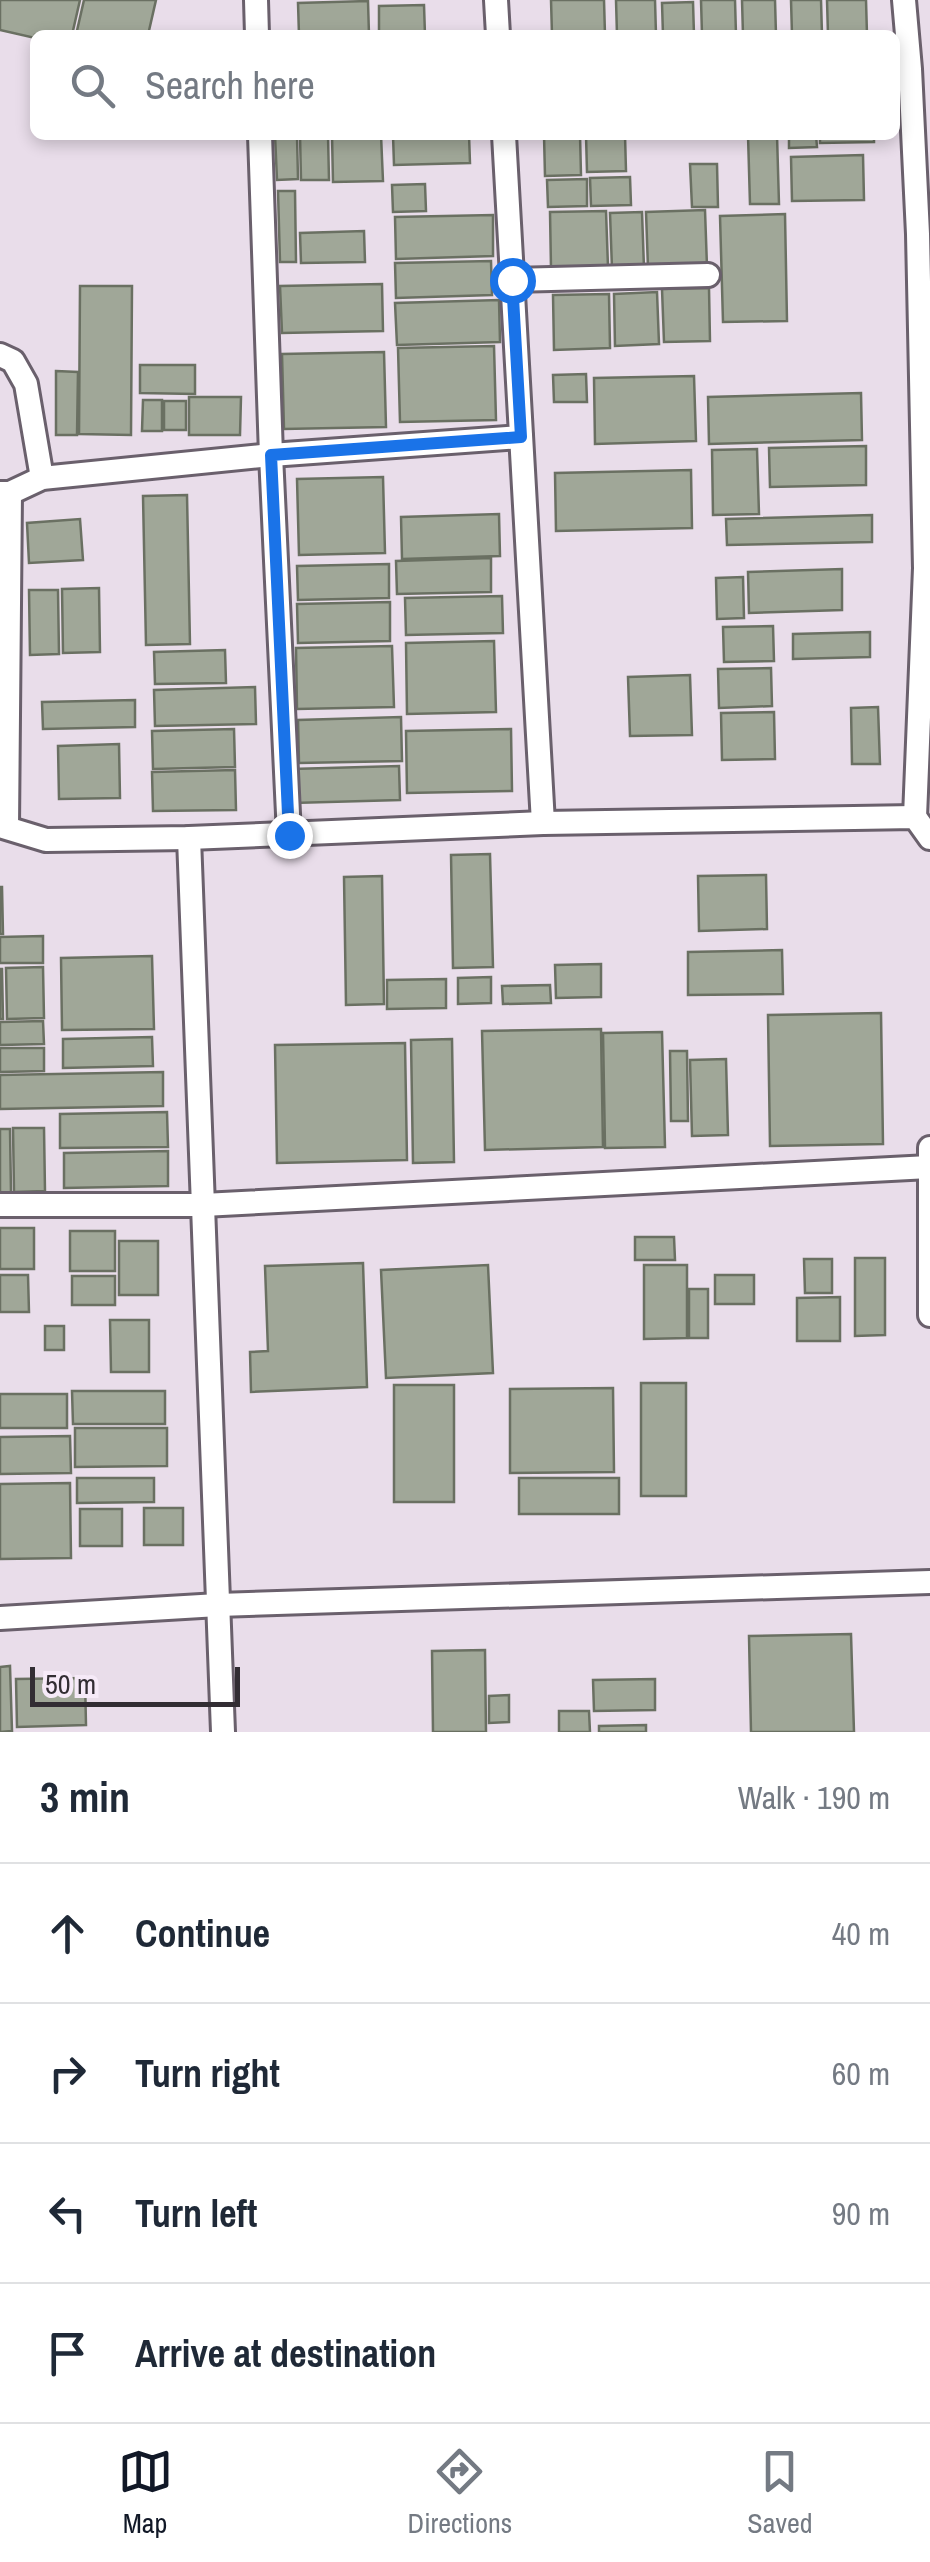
<!DOCTYPE html>
<html lang="en">
<head>
<meta charset="utf-8">
<style>
	body { margin:0; font-family:"Archivo Narrow",sans-serif; background:#f6f6f7; color:#1f2937 }
	.scale { position:absolute; left:30px; bottom:25px; width:210px; box-sizing:border-box; padding-left:10px; border:5px solid #322d33; border-top:0; font-size:28px; line-height:35px; white-space:nowrap; color:#322d33; -webkit-text-stroke:8px #f6eaf8; paint-order:stroke }
	.stop { position:absolute; width:30px; height:30px; margin:-22px; border:8px solid #1a73e8; border-radius:50%; background:#fff }
	.stop.end { background:#1a73e8; border-color:#fff; box-shadow:0 2px 10px #0008 }
	.list { margin:0; padding:0; list-style:none }
	h2 { display:flex; justify-content:space-between; align-items:center; height:130px; margin:0; padding:0 40px; font-size:42px }
	h2 small { font-size:32px; font-weight:400; color:#747a83 }
	.list li { display:grid; grid-template-columns:65px 1fr auto; gap:30px; align-items:center; box-sizing:border-box; height:140px; padding:0 40px; border-top:2px solid #e0e1e3 }
	.list b { display:block; font-size:38px; white-space:nowrap }
	.list em { font-size:32px; font-style:normal; color:#747a83 }
	.icon { flex:none; width:55px; height:55px; fill:none; stroke:currentColor; stroke-width:2; stroke-linecap:round; stroke-linejoin:round }
	.map { position:relative; flex:none; width:930px; height:1732px; overflow:hidden }
	.search { position:absolute; background:#fff; box-shadow:0 5px 15px #0003; left:30px; right:30px; top:30px; height:110px; display:flex; align-items:center; gap:25px; box-sizing:border-box; padding:0 35px; border-radius:15px; color:#747a83; font-size:38px }
	.sheet { height:690px; background:#fff }
	nav { display:flex; justify-content:space-around; align-items:center; box-sizing:border-box; height:140px; border-top:2px solid #e0e1e3; background:#fff; font-size:28px; color:#747a83 }
	nav a { display:grid; justify-items:center; gap:5px }
	nav .on { color:#111827 }
	.map>svg:first-child { display:block }
	.building { fill:#a0a798; stroke:#6a7062; stroke-width:2.5 }
	.lines { fill:none; stroke-linecap:round; stroke-linejoin:round }
	.street-casing { stroke:#6a606c; stroke-width:28 }
	.street { stroke:#fff; stroke-width:22 }
	.route { stroke:#1a73e8; stroke-width:12 }
</style>
</head>
<body>
<div class="map">
<svg width="930" height="1732" viewBox="0 0 930 1732">
	<rect width="100%" height="100%" fill="#e9ddea"/>
	<g class="building">
		<polygon points="0,0 80,0 72,35 35,35 35,38 0,30"/>
		<polygon points="84,0 156,0 148,35 76,35"/>
		<polygon points="551,0 604,0 605,35 552,35"/>
		<polygon points="616,0 655,0 656,35 617,35"/>
		<polygon points="701,0 735,0 736,35 702,35"/>
		<polygon points="742,0 775,0 776,35 743,35"/>
		<polygon points="791,0 821,0 822,35 792,35"/>
		<polygon points="827,0 866,0 867,35 828,35"/>
		<polygon points="368,1 369,35 299,35 298,3"/>
		<polygon points="693,2 694,35 663,35 662,3"/>
		<polygon points="424,5 425,35 379,35 379,6"/>
		<polygon points="275,135 297,135 298,179 277,180"/>
		<polygon points="300,135 328,135 329,180 301,180"/>
		<polygon points="332,135 381,135 383,181 333,182"/>
		<polygon points="393,135 469,135 470,163 394,165"/>
		<polygon points="544,135 580,135 581,175 545,176"/>
		<polygon points="586,135 625,135 626,171 587,172"/>
		<polygon points="748,135 777,135 779,204 750,204"/>
		<polygon points="789,135 816,135 817,147 789,148"/>
		<polygon points="820,135 874,135 874,142 820,143"/>
		<polygon points="863,155 864,200 792,201 791,157"/>
		<polygon points="690,164 717,164 718,207 692,207"/>
		<polygon points="630,177 631,205 591,206 590,178"/>
		<polygon points="587,179 587,206 548,207 547,180"/>
		<polygon points="425,184 426,211 393,212 392,185"/>
		<polygon points="278,191 295,191 296,262 280,262"/>
		<polygon points="705,210 707,267 648,268 646,212"/>
		<polygon points="606,211 608,267 551,268 550,212"/>
		<polygon points="642,212 644,268 612,269 610,213"/>
		<polygon points="785,214 787,321 723,322 720,216"/>
		<polygon points="493,215 493,256 396,259 395,217"/>
		<polygon points="364,231 365,262 301,263 300,233"/>
		<polygon points="491,261 492,295 396,298 395,263"/>
		<polygon points="382,284 383,331 282,333 280,286"/>
		<polygon points="80,286 132,286 131,435 79,434"/>
		<polygon points="709,288 710,341 664,342 662,289"/>
		<polygon points="657,292 659,344 615,346 614,294"/>
		<polygon points="609,294 610,348 554,350 553,295"/>
		<polygon points="499,300 500,342 397,345 395,303"/>
		<polygon points="494,346 496,420 400,422 398,348"/>
		<polygon points="384,352 386,427 284,429 282,354"/>
		<polygon points="140,365 195,365 195,394 140,393"/>
		<polygon points="56,371 78,372 77,435 56,435"/>
		<polygon points="586,374 587,402 554,402 553,375"/>
		<polygon points="694,376 696,441 595,444 594,378"/>
		<polygon points="861,393 862,440 709,444 708,397"/>
		<polygon points="189,397 241,397 240,435 189,435"/>
		<polygon points="143,400 162,400 162,431 142,431"/>
		<rect x="164" y="401" width="22" height="29"/>
		<polygon points="866,446 866,485 770,487 769,448"/>
		<polygon points="757,449 759,514 713,515 712,450"/>
		<polygon points="691,470 692,528 556,531 555,473"/>
		<polygon points="383,477 385,553 299,555 297,479"/>
		<polygon points="187,495 190,644 146,645 143,496"/>
		<polygon points="499,514 500,556 402,559 401,517"/>
		<polygon points="872,515 872,542 727,545 726,519"/>
		<polygon points="80,519 83,560 29,563 27,523"/>
		<polygon points="491,558 491,592 397,594 396,561"/>
		<polygon points="389,564 389,598 298,600 297,566"/>
		<polygon points="842,569 842,610 749,613 748,572"/>
		<polygon points="743,577 744,618 717,619 716,578"/>
		<polygon points="99,588 100,652 63,653 62,589"/>
		<polygon points="29,590 58,590 59,654 30,655"/>
		<polygon points="502,596 503,633 406,635 405,598"/>
		<polygon points="390,602 390,641 298,643 297,604"/>
		<polygon points="773,626 774,661 724,662 723,627"/>
		<polygon points="870,632 870,657 793,659 793,634"/>
		<polygon points="494,641 496,712 407,714 406,643"/>
		<polygon points="392,646 394,707 297,709 296,648"/>
		<polygon points="225,650 226,683 155,684 154,652"/>
		<polygon points="771,668 772,706 719,708 718,669"/>
		<polygon points="690,675 692,735 630,736 628,677"/>
		<polygon points="255,687 256,724 155,726 154,690"/>
		<polygon points="135,700 135,727 43,729 42,702"/>
		<polygon points="878,707 880,764 852,764 851,708"/>
		<polygon points="774,712 775,759 722,760 721,713"/>
		<polygon points="401,717 402,761 299,763 298,720"/>
		<polygon points="234,729 235,767 153,769 152,731"/>
		<polygon points="511,729 512,791 407,793 406,731"/>
		<polygon points="119,744 120,798 59,799 58,746"/>
		<polygon points="399,766 400,800 293,803 292,769"/>
		<polygon points="235,770 236,810 153,811 152,772"/>
		<polygon points="490,854 493,967 453,968 451,855"/>
		<polygon points="766,875 767,929 699,931 698,876"/>
		<polygon points="382,876 384,1004 346,1005 344,877"/>
		<polygon points="0,887 2,887 3,934 0,934"/>
		<polygon points="43,936 43,963 0,963 0,937"/>
		<polygon points="782,950 783,994 688,995 688,952"/>
		<polygon points="152,956 154,1029 62,1030 61,958"/>
		<polygon points="601,964 601,997 556,998 555,965"/>
		<polygon points="43,967 44,1018 7,1019 6,968"/>
		<polygon points="0,969 2,969 3,1019 0,1019"/>
		<polygon points="491,977 491,1003 458,1004 458,978"/>
		<polygon points="446,979 446,1008 387,1009 387,980"/>
		<polygon points="550,985 551,1003 503,1004 502,986"/>
		<polygon points="881,1013 883,1144 770,1146 768,1015"/>
		<polygon points="43,1021 44,1044 0,1045 0,1022"/>
		<polygon points="601,1029 603,1147 485,1150 482,1031"/>
		<polygon points="662,1032 665,1147 605,1148 603,1033"/>
		<polygon points="152,1037 153,1066 63,1068 63,1039"/>
		<polygon points="452,1039 454,1162 413,1163 411,1040"/>
		<polygon points="405,1043 407,1160 277,1163 275,1045"/>
		<polygon points="0,1048 44,1048 44,1071 0,1072"/>
		<polygon points="670,1051 687,1051 688,1121 671,1121"/>
		<polygon points="726,1059 728,1135 692,1136 690,1060"/>
		<polygon points="163,1072 163,1106 0,1109 0,1075"/>
		<polygon points="167,1112 168,1147 60,1148 60,1114"/>
		<polygon points="13,1128 44,1128 45,1191 14,1192"/>
		<polygon points="0,1129 10,1129 11,1193 0,1193"/>
		<polygon points="168,1151 168,1186 64,1188 64,1153"/>
		<rect x="0" y="1228" width="34" height="41"/>
		<rect x="70" y="1231" width="45" height="40"/>
		<polygon points="635,1237 674,1237 675,1260 635,1260"/>
		<rect x="119" y="1241" width="39" height="54"/>
		<polygon points="855,1258 885,1258 885,1335 855,1336"/>
		<polygon points="804,1259 832,1259 832,1293 805,1293"/>
		<polygon points="363,1263 367,1387 251,1392 250,1352 268,1351 265,1266"/>
		<polygon points="488,1265 493,1373 386,1378 381,1270"/>
		<polygon points="644,1265 687,1265 687,1338 644,1339"/>
		<polygon points="0,1275 28,1275 29,1312 0,1312"/>
		<rect x="715" y="1275" width="39" height="29"/>
		<rect x="72" y="1276" width="43" height="29"/>
		<rect x="689" y="1289" width="19" height="49"/>
		<polygon points="840,1297 840,1341 797,1341 797,1298"/>
		<polygon points="110,1320 149,1320 149,1372 111,1372"/>
		<rect x="45" y="1326" width="19" height="24"/>
		<rect x="641" y="1383" width="45" height="113"/>
		<rect x="394" y="1385" width="60" height="117"/>
		<polygon points="613,1388 614,1472 510,1473 510,1389"/>
		<polygon points="72,1391 165,1391 165,1424 73,1424"/>
		<rect x="0" y="1394" width="67" height="34"/>
		<polygon points="75,1428 167,1428 167,1466 75,1467"/>
		<polygon points="70,1436 71,1473 0,1474 0,1437"/>
		<polygon points="77,1478 154,1478 154,1502 77,1503"/>
		<rect x="519" y="1478" width="100" height="36"/>
		<polygon points="70,1483 71,1558 0,1559 0,1484"/>
		<rect x="144" y="1508" width="39" height="37"/>
		<rect x="80" y="1509" width="42" height="37"/>
		<polygon points="851,1634 854,1732 751,1732 749,1636"/>
		<polygon points="485,1650 486,1732 433,1732 432,1651"/>
		<polygon points="10,1666 12,1731 0,1732 0,1667"/>
		<polygon points="85,1678 86,1725 17,1727 16,1679"/>
		<polygon points="655,1679 655,1710 594,1711 593,1680"/>
		<polygon points="509,1695 509,1722 489,1723 489,1696"/>
		<polygon points="559,1711 589,1711 590,1732 559,1732"/>
		<polygon points="646,1725 646,1732 599,1732 599,1726"/>
	</g>
	<g class="lines">
		<g class="street-casing">
			<g id="street">
				<polyline points="256,0 257,35"/>
				<polyline points="496,0 498,35"/>
				<polyline points="904,0 910,69 918,234 925,568 915,817"/>
				<polyline points="260,135 271,455 289,835"/>
				<polyline points="504,135 543,823"/>
				<polyline points="512,280 708,275"/>
				<polyline points="0,355 13,361 26,384 42,478"/>
				<polyline points="0,493 10,493 7,827"/>
				<polyline points="10,493 42,478 271,455 521,437"/>
				<polyline points="0,826 46,840 189,838 543,823 915,817 930,838"/>
				<polyline points="189,838 223,1732"/>
				<polyline points="930,1148 930,1315"/>
				<polyline points="0,1205 203,1205 929,1167"/>
				<polyline points="0,1618 218,1605 930,1582"/>
			</g>
		</g>
		<use href="#street" class="street"/>
	</g>
	<g class="lines">
		<polyline class="route" points="289,835 271,455 521,437 512,280"/>
	</g>
</svg>
<div class="scale">50 m</div>
<div class="stop" style="left:512px;top:280px"></div>
<div class="stop end" style="left:289px;top:835px"></div>
<div class="search"><svg class="icon" aria-label="search" viewBox="0 0 24 24"><circle cx="10" cy="10" r="6"/><path d="M15 15l6 6"/></svg>Search here</div>
</div>
<section class="sheet">
<h2>3 min<small>Walk · 190 m</small></h2>
<ul class="list">
<li><svg class="icon" aria-label="ahead" viewBox="0 0 24 24"><path d="M12 20V5M6 11l6-6 6 6"/></svg><div><b>Continue</b></div><em>40 m</em></li>
<li><svg class="icon" aria-label="right" viewBox="0 0 24 24"><path d="M7 20v-9h11M14 6l5 5-5 5"/></svg><div><b>Turn right</b></div><em>60 m</em></li>
<li><svg class="icon" aria-label="left" viewBox="0 0 24 24"><path d="M17 20v-9H6M10 6l-5 5 5 5"/></svg><div><b>Turn left</b></div><em>90 m</em></li>
<li><svg class="icon" aria-label="arrive" viewBox="0 0 24 24"><path d="M6 21V4h12l-3 4 3 4H6"/></svg><div><b>Arrive at destination</b></div></li>
</ul>
</section>
<nav>
<a class="on"><svg class="icon" aria-label="map" viewBox="0 0 24 24"><path d="M3 6l6-2 6 2 6-2v14l-6 2-6-2-6 2zM9 4v14M15 6v14"/></svg>Map</a>
<a><svg class="icon" aria-label="directions" viewBox="0 0 24 24"><path d="M12 3l9 9-9 9-9-9zM9 14v-3h6M13 9l2 2-2 2"/></svg>Directions</a>
<a><svg class="icon" aria-label="saved" viewBox="0 0 24 24"><path d="M7 4h10v16l-5-4-5 4z"/></svg>Saved</a>
</nav>
</body>
</html>
